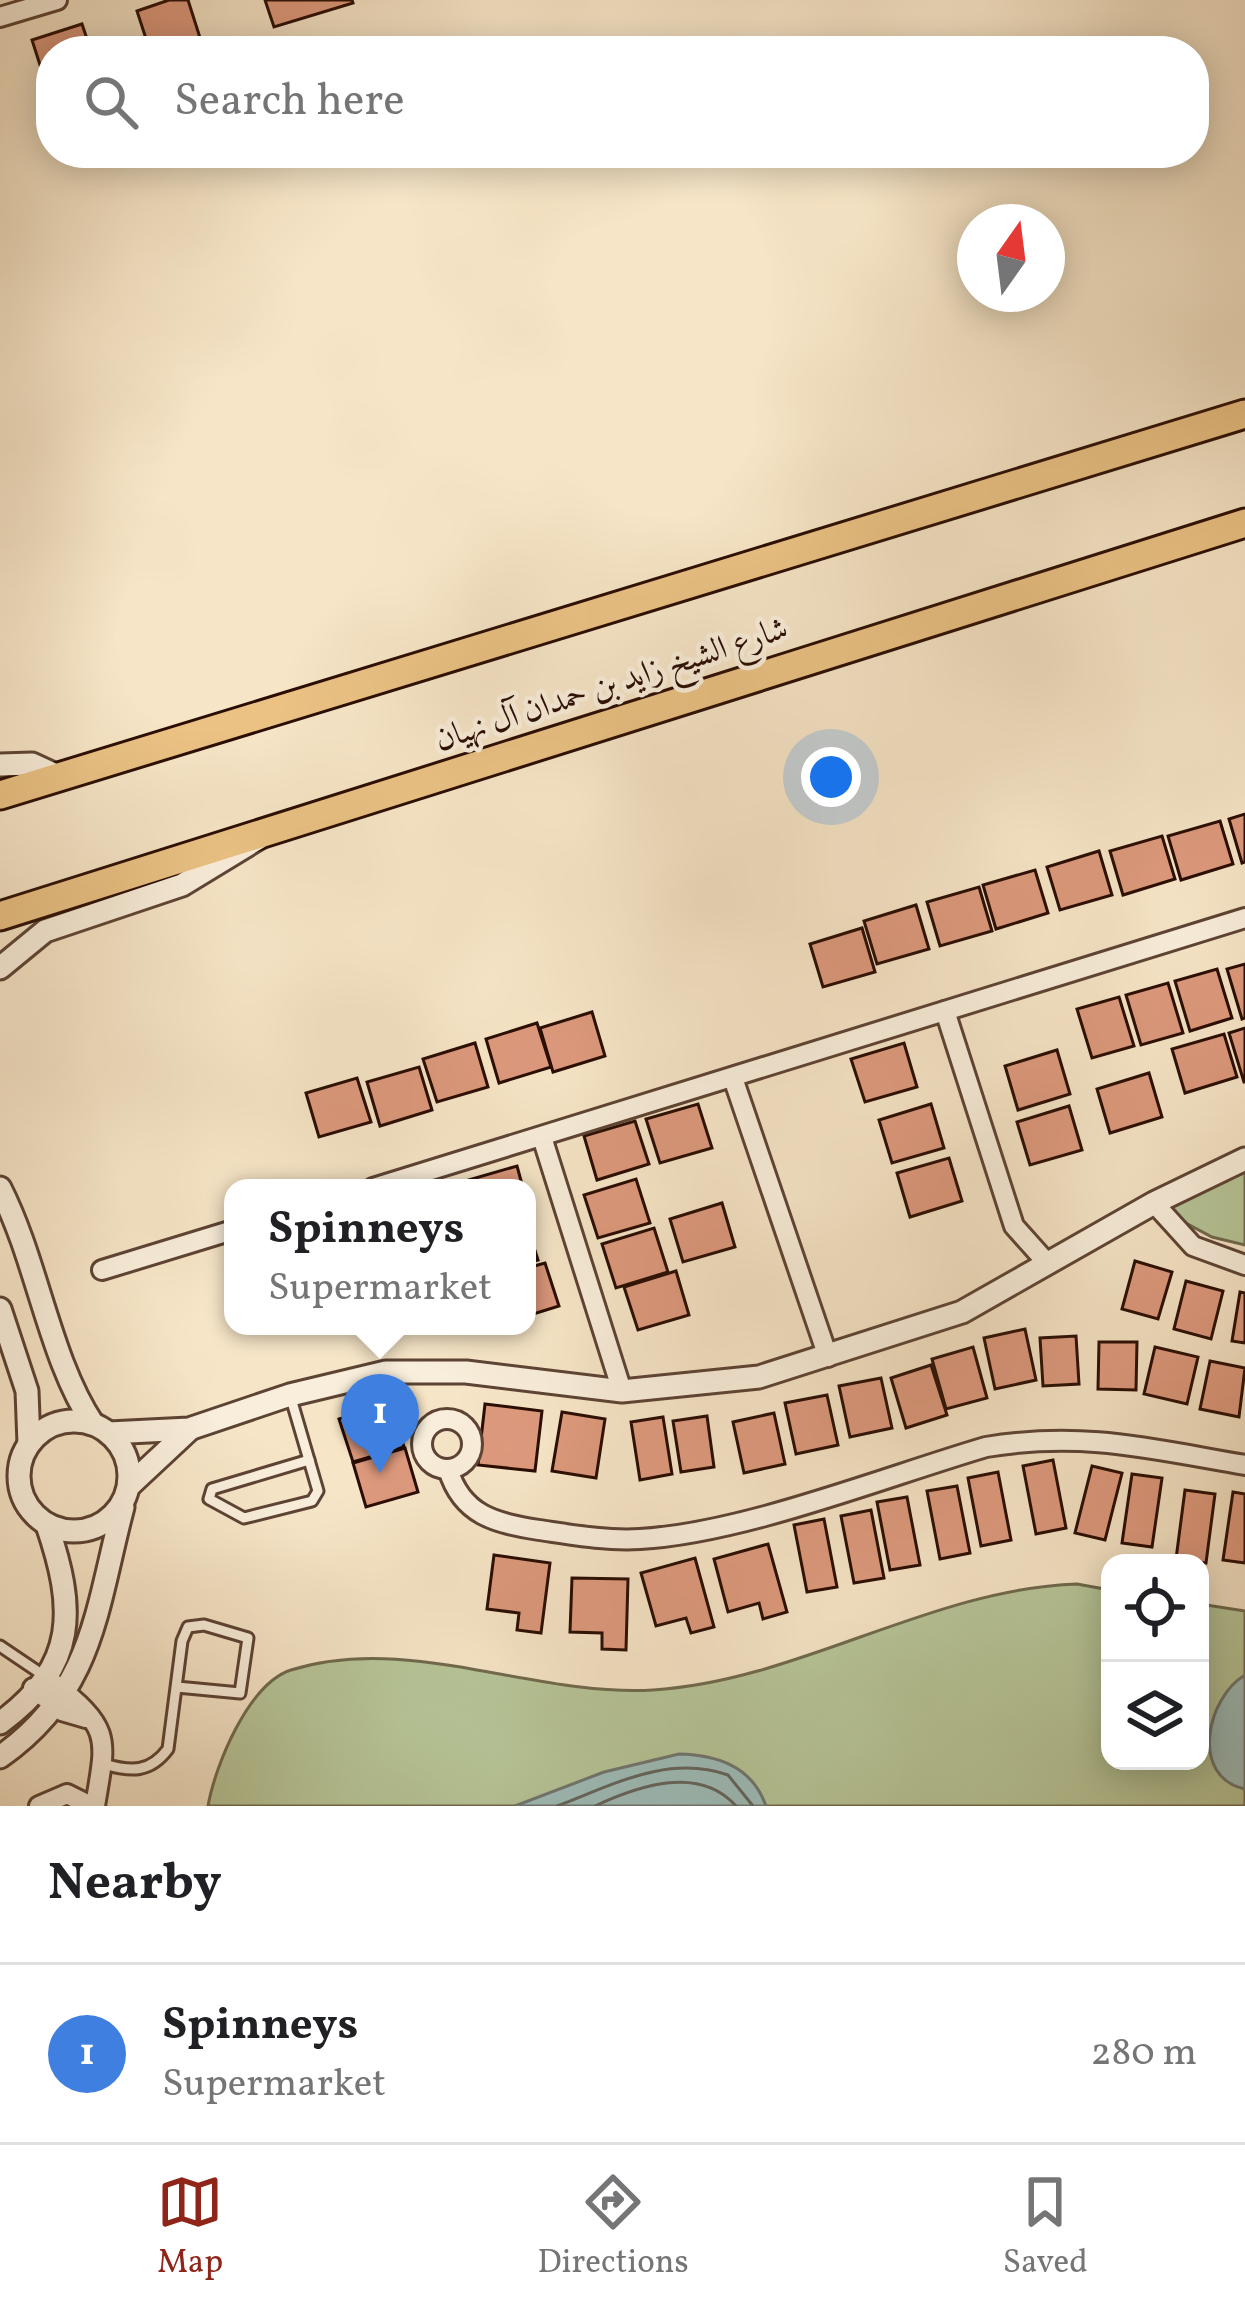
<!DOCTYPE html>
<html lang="en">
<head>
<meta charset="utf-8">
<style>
	body { margin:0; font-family:Vollkorn,Amiri,serif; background:#f2f2f2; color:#202124 }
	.controls { position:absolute; right:36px; bottom:36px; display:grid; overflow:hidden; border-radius:24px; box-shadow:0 6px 30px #0003 }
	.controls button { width:108px; height:108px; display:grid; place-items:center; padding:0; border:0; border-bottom:3px solid #e0e0e0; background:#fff; color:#202124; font:60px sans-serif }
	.compass { position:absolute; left:957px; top:204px; width:108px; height:108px; border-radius:50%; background:#fff; box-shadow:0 6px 30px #0003; rotate:14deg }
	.you { position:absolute; left:831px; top:777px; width:42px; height:42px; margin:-30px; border:9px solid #fff; border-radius:50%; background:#1a73e8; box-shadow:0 0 0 18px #1a73e833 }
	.badge { display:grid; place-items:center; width:78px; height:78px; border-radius:50%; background:#8f2418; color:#fff; font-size:39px; font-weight:700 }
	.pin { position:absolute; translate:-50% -99px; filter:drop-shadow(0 3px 6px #0008) }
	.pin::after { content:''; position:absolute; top:63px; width:42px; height:36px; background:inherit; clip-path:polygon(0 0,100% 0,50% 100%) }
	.popup { position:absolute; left:224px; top:1179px; width:312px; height:156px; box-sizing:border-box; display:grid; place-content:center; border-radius:24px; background:#fff; filter:drop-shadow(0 3px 9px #0005); font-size:39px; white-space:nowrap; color:#757577 }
	.popup b { font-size:45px; color:#202124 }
	.popup::after { content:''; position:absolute; left:50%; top:100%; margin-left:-24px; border:24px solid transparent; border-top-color:#fff }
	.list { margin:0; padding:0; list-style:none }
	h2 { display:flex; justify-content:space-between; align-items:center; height:156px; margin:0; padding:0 48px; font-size:51px }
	h2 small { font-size:39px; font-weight:400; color:#757577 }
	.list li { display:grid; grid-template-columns:78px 1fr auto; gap:36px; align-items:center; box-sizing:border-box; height:180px; padding:0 48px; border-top:3px solid #e0e0e0 }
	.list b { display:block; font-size:45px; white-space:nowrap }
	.list p { margin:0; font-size:39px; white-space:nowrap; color:#757577 }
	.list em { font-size:39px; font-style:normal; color:#757577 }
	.icon { flex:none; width:66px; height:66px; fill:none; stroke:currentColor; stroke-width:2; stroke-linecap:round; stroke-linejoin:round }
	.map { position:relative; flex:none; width:1245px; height:1806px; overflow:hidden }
	.search { position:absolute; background:#fff; box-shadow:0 6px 30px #0003; left:36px; right:36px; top:36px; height:132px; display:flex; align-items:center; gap:30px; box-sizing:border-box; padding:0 42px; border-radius:48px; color:#757577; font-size:45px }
	.sheet { height:336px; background:#fff }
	nav { display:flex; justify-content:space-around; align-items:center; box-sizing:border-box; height:168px; border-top:3px solid #e0e0e0; background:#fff; font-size:33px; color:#757577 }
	nav a { display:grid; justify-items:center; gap:6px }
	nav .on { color:#8f2418 }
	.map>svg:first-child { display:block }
	.green { fill:#b7c699; stroke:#706a4e; stroke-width:3 }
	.water { fill:#9ebebb; stroke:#707771; stroke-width:3 }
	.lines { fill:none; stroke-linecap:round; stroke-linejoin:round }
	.shore { stroke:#64665f; stroke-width:3 }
	.building { fill:#dd997d; stroke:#2a0d03; stroke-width:3 }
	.service-casing { stroke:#5d4334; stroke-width:15 }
	.minor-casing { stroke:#5d4334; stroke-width:24 }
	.tertiary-casing { stroke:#5d4334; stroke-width:27 }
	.primary-casing { stroke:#2a0d03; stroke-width:33 }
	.service { stroke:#f9eedb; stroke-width:9 }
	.minor { stroke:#f9eedb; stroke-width:18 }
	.tertiary { stroke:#f9eedb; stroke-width:21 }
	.primary { stroke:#ebc284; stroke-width:27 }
	.labels { text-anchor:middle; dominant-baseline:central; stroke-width:9; stroke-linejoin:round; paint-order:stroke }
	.street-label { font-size:33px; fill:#2a0d03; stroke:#f9eedb }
</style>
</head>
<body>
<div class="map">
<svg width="1245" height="1806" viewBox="0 0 1245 1806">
	<rect width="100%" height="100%" fill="#f6e5c7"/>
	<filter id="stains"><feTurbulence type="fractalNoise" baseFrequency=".00167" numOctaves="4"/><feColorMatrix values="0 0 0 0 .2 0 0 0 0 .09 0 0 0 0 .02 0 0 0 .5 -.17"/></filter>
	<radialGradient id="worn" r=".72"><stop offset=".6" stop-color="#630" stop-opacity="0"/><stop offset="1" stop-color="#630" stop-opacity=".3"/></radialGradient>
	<g class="green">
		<polygon points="1245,1162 1245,1245 1212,1237 1169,1214 1169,1200"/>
		<path d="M1077 1584 1110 1590V1761H1200V1604L1245 1611V1806H208C215 1766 248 1684 291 1670 408 1633 533 1697 653 1690 799 1681 930 1589 1077 1584Z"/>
	</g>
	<g class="water">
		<path d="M1245 1675V1789C1189 1777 1207 1697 1245 1675Z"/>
		<path d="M679 1754C717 1755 752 1766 766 1806H515L604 1772Z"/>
	</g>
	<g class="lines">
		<g class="shore">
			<path d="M557 1806C613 1785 668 1754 728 1775L753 1806"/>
			<path d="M595 1806C640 1785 700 1765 736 1806"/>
		</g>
	</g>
	<g class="building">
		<polygon points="169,0 188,0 202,44 150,51 137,11"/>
		<polygon points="265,0 352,0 353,3 274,27"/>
		<polygon points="82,24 91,51 51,51 48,90 32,40"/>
		<polygon points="1245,814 1245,862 1242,863 1229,819"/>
		<polygon points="1220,821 1233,864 1181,880 1168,836"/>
		<polygon points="1162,836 1175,879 1123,895 1110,851"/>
		<polygon points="1099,851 1112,895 1060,910 1047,867"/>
		<polygon points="1035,870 1048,913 996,929 983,885"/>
		<polygon points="979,887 992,931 940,946 927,902"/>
		<polygon points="916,905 929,949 877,964 864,921"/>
		<polygon points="862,928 875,972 823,987 810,944"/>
		<polygon points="1245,964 1245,1018 1242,1019 1227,969"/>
		<polygon points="1217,969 1232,1018 1190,1031 1175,981"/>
		<polygon points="1168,983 1183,1033 1141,1045 1126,995"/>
		<polygon points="1119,997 1134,1046 1092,1058 1077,1009"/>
		<polygon points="592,1012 605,1056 553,1072 540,1028"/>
		<polygon points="537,1023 551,1067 499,1083 486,1039"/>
		<polygon points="1245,1028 1245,1082 1244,1082 1229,1033"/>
		<polygon points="1224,1034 1237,1077 1185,1093 1172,1049"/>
		<polygon points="475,1043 488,1087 437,1102 423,1059"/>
		<polygon points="904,1043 917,1087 865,1102 851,1059"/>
		<polygon points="1057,1050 1070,1094 1018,1110 1005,1066"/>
		<polygon points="419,1067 432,1110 380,1126 367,1082"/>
		<polygon points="1149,1073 1162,1117 1110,1133 1097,1089"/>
		<polygon points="357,1078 371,1122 319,1137 306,1093"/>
		<polygon points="698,1104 712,1148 660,1163 646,1119"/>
		<polygon points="931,1104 944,1148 892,1163 879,1120"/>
		<polygon points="1069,1106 1082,1150 1030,1165 1017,1122"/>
		<polygon points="635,1121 649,1164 597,1180 584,1136"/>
		<polygon points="949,1158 962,1201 910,1217 897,1173"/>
		<polygon points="517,1166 523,1188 467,1188 465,1181"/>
		<polygon points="636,1179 650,1223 598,1238 584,1195"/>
		<polygon points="722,1203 735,1247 683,1262 670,1219"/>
		<polygon points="527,1225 538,1260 527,1263"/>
		<polygon points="654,1228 668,1272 616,1288 602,1244"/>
		<polygon points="1135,1261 1172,1272 1158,1319 1122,1309"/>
		<polygon points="545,1263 559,1306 527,1316 527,1268"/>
		<polygon points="676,1271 689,1315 638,1330 624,1287"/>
		<polygon points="1186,1281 1223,1291 1211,1339 1174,1329"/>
		<polygon points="1240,1292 1245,1293 1245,1343 1232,1341"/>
		<polygon points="1025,1329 1036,1380 995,1389 984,1338"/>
		<polygon points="1076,1336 1079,1384 1043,1386 1040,1338"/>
		<polygon points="1099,1342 1137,1342 1136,1390 1098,1389"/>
		<polygon points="973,1347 987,1398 946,1409 932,1359"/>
		<polygon points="1155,1347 1198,1357 1187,1404 1144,1394"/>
		<polygon points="1210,1361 1245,1368 1239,1417 1200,1409"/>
		<polygon points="931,1365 947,1415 906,1428 891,1378"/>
		<polygon points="881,1378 892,1428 850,1437 839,1386"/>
		<polygon points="827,1395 838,1445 796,1454 785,1403"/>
		<polygon points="391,1403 404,1447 353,1462 339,1419"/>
		<polygon points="485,1404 542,1411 535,1471 478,1465"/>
		<polygon points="562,1412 605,1419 596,1478 552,1471"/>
		<polygon points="774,1413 785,1464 744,1473 733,1422"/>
		<polygon points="707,1416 714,1467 681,1472 673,1421"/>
		<polygon points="663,1417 672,1474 640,1480 631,1422"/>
		<polygon points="405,1448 418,1492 366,1507 353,1463"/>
		<polygon points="1053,1460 1066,1528 1036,1534 1023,1466"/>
		<polygon points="1092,1466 1122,1473 1105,1540 1075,1533"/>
		<polygon points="998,1472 1011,1540 981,1546 968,1478"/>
		<polygon points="1132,1474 1162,1478 1152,1547 1122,1543"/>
		<polygon points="957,1486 970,1553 940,1559 927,1491"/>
		<polygon points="1185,1490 1215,1494 1206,1563 1176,1559"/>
		<polygon points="1233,1492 1245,1494 1245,1563 1223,1560"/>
		<polygon points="907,1497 920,1565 890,1570 877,1502"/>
		<polygon points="871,1510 884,1578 854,1583 841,1516"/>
		<polygon points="824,1519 837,1587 807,1592 794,1525"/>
		<polygon points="768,1544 787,1612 763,1619 759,1603 728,1612 714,1559"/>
		<polygon points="494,1555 550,1563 541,1633 517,1630 519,1613 487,1609"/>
		<polygon points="695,1558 714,1627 691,1633 686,1618 656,1626 641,1573"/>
		<polygon points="572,1578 628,1579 626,1650 602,1649 602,1633 570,1632"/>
	</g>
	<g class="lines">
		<g class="service-casing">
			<g id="service">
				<polyline points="290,1395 309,1460"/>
				<polygon points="309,1460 318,1491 312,1501 244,1518 209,1499 212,1489"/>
				<polyline points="0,1646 43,1675"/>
				<path d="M104 1764C131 1772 150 1773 168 1749L182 1641 188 1627 204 1625 248 1638 240 1693 177 1687"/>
			</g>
		</g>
		<g class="minor-casing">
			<g id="minor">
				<polyline points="0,17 57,0"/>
				<polyline points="945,1011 1014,1226 1048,1264"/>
				<polyline points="733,1078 828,1357"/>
				<polyline points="542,1137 622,1391"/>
				<polyline points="373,1188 1245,918"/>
				<polyline points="1154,1203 1193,1246 1245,1265"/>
				<polyline points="102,1270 233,1230"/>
				<circle cx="447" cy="1444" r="25"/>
				<path d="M448 1469C462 1516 496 1523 539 1530 573 1535 606 1541 640 1539 744 1533 884 1477 986 1447 1083 1431 1151 1449 1245 1465"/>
				<path d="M53 1683C113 1729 106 1739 95 1806"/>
				<polyline points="33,1688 62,1711 86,1718"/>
				<polyline points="39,1806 67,1794 91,1806"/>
			</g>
		</g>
		<g class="tertiary-casing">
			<g id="tertiary">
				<polyline points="0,765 32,764 60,777"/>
				<polyline points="0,968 45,931 182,885 259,838"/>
				<path d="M0 1188C38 1263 49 1358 93 1424"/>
				<polyline points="0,1309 27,1391 29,1444"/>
				<circle cx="74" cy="1476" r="55"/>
				<polyline points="109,1433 189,1429 290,1395 386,1372 466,1372 622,1391 759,1377 962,1312 1154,1203 1245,1159"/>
				<polyline points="129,1486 189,1430"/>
				<path d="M0 1723C79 1665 75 1608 47 1525"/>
				<path d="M0 1757C94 1691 96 1609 123 1507"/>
			</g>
		</g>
		<g class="primary-casing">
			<g id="primary">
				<polyline points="0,795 1245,414"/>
				<polyline points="0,916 1245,523"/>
			</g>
		</g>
		<use href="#service" class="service"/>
		<use href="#minor" class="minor"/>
		<use href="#tertiary" class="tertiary"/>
		<use href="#primary" class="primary"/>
	</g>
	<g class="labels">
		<g class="street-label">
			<text transform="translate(612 686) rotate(-18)">شارع الشيخ زايد بن حمدان آل نهيان</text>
		</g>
	</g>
	<rect width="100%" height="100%" filter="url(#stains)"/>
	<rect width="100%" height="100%" fill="url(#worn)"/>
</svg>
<div class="controls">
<button><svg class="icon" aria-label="locate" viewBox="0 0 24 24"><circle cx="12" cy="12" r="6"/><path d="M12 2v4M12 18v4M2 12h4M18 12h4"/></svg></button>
<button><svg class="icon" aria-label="layers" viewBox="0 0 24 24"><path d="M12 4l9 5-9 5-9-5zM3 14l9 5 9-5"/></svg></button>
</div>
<svg class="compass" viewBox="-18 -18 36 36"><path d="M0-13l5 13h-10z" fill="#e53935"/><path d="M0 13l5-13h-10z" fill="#757577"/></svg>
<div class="you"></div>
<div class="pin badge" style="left:380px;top:1473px;background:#3f7fe0">1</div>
<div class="popup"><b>Spinneys</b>Supermarket</div>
<div class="search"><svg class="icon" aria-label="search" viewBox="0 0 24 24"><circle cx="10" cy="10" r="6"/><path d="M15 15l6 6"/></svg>Search here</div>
</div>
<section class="sheet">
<h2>Nearby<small></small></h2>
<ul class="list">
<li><span class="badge" style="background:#3f7fe0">1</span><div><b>Spinneys</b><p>Supermarket</p></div><em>280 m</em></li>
</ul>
</section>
<nav>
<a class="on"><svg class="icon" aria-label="map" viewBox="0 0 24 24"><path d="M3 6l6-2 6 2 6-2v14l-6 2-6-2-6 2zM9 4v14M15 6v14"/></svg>Map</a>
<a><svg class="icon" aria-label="directions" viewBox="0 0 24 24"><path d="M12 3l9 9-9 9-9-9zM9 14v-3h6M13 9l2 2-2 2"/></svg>Directions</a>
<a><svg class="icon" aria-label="saved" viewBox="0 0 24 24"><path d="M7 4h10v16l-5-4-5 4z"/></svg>Saved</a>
</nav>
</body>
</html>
